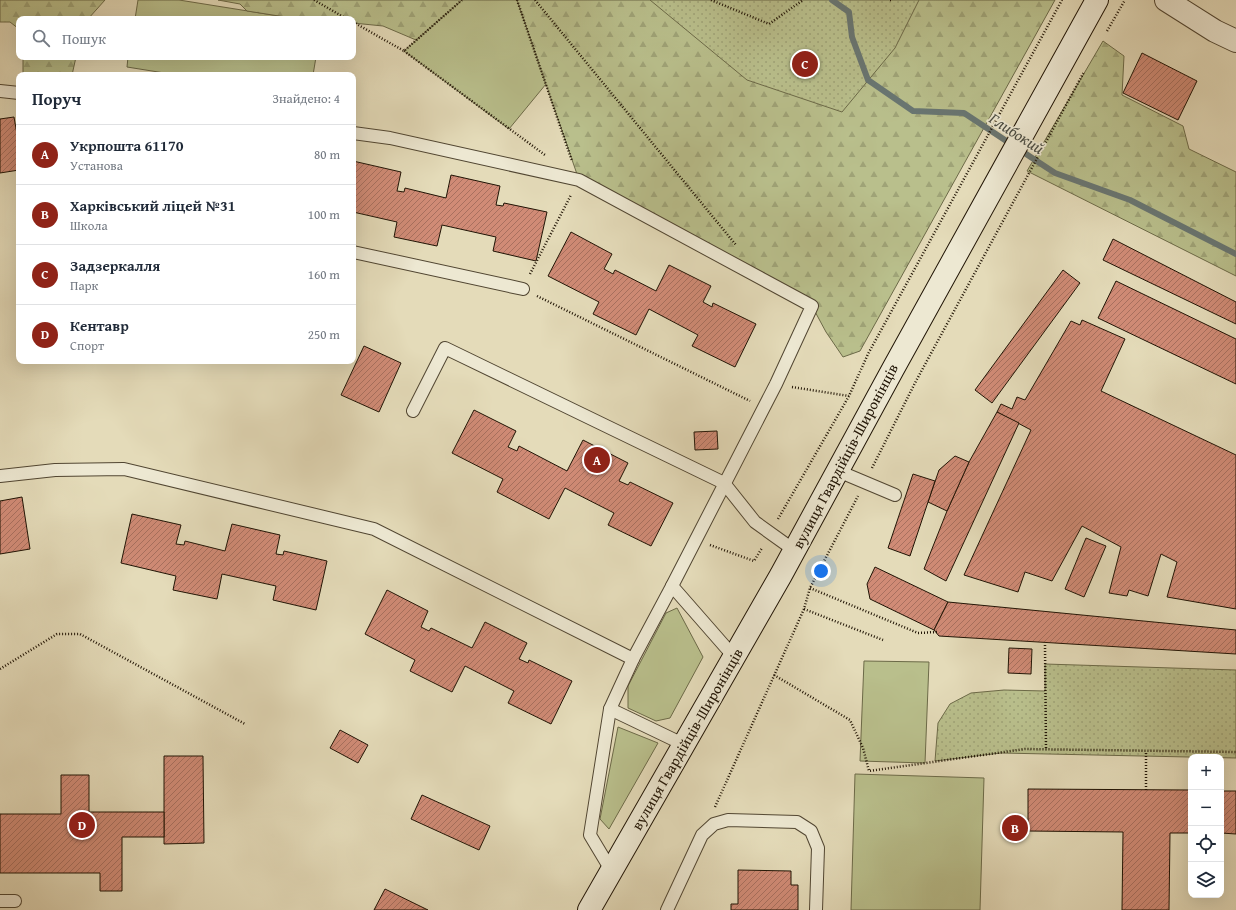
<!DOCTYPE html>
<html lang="uk">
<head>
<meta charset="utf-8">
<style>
	body { margin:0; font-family:"Gentium Book Plus",serif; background:#f6f6f7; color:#1f2937 }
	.controls { position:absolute; right:12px; bottom:12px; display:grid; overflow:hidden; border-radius:8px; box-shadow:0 4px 16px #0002 }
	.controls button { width:36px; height:36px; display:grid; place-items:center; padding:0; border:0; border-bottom:1px solid #e0e1e3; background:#fff; color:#1f2937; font:20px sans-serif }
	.you { position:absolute; left:821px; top:571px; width:14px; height:14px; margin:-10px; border:3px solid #fff; border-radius:50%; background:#1a73e8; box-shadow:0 0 0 6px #1a73e833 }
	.badge { display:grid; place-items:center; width:26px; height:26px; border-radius:50%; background:#8f2418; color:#fff; font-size:13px; font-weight:700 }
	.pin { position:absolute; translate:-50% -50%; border:2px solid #fff; box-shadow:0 1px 4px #0006 }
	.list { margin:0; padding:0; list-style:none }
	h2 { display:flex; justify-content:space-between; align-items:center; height:52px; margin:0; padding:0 16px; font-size:17px }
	h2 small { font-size:13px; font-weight:400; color:#747a83 }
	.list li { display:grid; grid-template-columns:26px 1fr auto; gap:12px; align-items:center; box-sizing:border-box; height:60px; padding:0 16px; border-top:1px solid #e0e1e3 }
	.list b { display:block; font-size:15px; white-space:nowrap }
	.list p { margin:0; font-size:13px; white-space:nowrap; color:#747a83 }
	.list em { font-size:13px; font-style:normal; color:#747a83 }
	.icon { flex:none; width:22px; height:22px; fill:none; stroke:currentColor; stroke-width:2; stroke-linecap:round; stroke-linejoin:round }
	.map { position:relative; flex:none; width:1236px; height:910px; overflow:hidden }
	.search { position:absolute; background:#fff; box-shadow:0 4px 16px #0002; left:16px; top:16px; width:340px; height:44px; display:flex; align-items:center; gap:10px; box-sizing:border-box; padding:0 14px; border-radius:8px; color:#747a83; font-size:15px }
	.panel { position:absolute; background:#fff; box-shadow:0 4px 16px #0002; left:16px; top:72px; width:340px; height:292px; border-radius:8px }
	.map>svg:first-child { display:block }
	.grass { fill:#b9bf8c; stroke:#6c6a48 }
	.forest { fill:url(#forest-firs); stroke:#6c6a48 }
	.park { fill:url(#park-dots); stroke:#6c6a48 }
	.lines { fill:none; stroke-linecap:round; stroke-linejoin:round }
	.stream { stroke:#697672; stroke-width:6 }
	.building { fill:url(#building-hatch); stroke:#201405 }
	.lane-casing { stroke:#514632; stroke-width:14 }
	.street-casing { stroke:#514632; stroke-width:24 }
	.secondary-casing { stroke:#201405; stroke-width:24 }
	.path { stroke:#201405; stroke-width:2.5; stroke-dasharray:1 2; stroke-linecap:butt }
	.lane { stroke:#ede8d2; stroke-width:12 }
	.street { stroke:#ede8d2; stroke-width:22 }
	.secondary { stroke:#ede8d2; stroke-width:22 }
	.labels { text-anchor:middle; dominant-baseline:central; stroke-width:3.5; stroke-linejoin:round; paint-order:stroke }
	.street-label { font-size:15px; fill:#201405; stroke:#ede8d2 }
	.water-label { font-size:16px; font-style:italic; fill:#4b4d44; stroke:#ede8d2 }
</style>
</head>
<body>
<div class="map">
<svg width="1236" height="910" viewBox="0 0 1236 910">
	<defs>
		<pattern id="forest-firs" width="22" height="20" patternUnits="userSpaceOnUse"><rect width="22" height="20" fill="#b9bf8c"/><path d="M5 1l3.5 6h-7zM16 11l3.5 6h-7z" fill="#9fa377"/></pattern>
		<pattern id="park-dots" width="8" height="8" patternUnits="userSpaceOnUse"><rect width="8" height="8" fill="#b9bf8c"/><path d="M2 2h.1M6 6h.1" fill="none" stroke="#9fa377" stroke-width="1.8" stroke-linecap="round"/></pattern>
		<pattern id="building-hatch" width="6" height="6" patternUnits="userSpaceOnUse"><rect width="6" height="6" fill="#d08b76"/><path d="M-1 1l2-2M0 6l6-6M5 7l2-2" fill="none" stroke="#a8705f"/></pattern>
	</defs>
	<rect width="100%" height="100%" fill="#e4dbb9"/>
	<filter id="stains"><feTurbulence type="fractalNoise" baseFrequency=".005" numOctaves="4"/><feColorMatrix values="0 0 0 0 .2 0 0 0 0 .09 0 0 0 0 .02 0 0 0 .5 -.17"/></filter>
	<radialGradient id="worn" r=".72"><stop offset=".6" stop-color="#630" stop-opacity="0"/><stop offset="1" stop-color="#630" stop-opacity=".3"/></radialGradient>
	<g class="grass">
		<polygon points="138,0 179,0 298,19 135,19"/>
		<polygon points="462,0 517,0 546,84 509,129 404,51"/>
		<polygon points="128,57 316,57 313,75 177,75 127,67"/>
		<polygon points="677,608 703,657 670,718 656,721 628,708 628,686 666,613"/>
		<polygon points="864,661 929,662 925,763 860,761"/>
		<polygon points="618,727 658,743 609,829 600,819"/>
		<polygon points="855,774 984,778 980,910 851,910"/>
	</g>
	<g class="forest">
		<polygon points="0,0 105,0 88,19 19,19 19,29 10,22 0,22"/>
		<polygon points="218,0 462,0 416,40 383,26 353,23 353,19 298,19 247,11 240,4"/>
		<polygon points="517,0 1055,0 860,351 843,357 826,332 812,306 579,180"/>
		<polygon points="1103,41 1124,56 1122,95 1183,126 1189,149 1236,172 1236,276 1027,171"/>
		<polygon points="23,57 76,57 72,75 23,74"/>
	</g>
	<g class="park">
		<polygon points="650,0 919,0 895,48 842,112 747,80"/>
		<polygon points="1045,664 1236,670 1236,758 1001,753 935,761 938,723 950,704 971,693 1004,690 1045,691"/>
	</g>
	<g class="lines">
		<polyline class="stream" points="832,0 849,12 852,37 868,80 913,111 964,113 1055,173 1130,200 1236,254"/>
	</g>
	<g class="building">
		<polygon points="1142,53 1197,81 1178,120 1123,93"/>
		<polygon points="14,117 19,146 19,170 0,173 0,119"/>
		<polygon points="353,161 401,172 397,191 404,192 405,188 446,198 451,175 500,186 496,205 503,206 504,203 547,212 536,261 493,251 496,237 442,225 437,246 394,237 397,222 353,212"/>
		<polygon points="571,232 612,254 604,269 613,274 615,270 656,291 669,265 711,286 703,302 712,307 713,303 756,324 735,367 692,346 698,335 649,309 636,335 593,314 599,302 548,276"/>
		<polygon points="1113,239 1236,302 1236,324 1103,260"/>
		<polygon points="1063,270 1080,283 992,403 975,390"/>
		<polygon points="1116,281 1236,339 1236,384 1098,318"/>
		<polygon points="1082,320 1125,339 1101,391 1236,455 1236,609 1167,597 1177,562 1161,554 1148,596 1129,590 1127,596 1109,593 1121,547 1082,526 1052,581 1025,572 1018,592 964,575 1031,430 997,412 1001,404 1012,409 1017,397 1025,400 1071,321 1080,325"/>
		<polygon points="364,346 401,363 379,412 341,395"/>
		<polygon points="474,410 516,431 508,447 517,451 519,446 567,471 583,440 628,463 619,481 628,485 630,482 673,503 651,546 608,525 614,513 565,488 549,519 497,492 503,479 452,453"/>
		<polygon points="997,412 1019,423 946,581 924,569 947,511 969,462"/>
		<polygon points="717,431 718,449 695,450 694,432"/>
		<polygon points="955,456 969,462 947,511 928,502 939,470"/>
		<polygon points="913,474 935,481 910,556 888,548"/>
		<polygon points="22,497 30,549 0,554 0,501"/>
		<polygon points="132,514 181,525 176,544 184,545 185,541 225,551 232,524 280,535 276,554 283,555 284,551 327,561 316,610 273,600 276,586 222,574 217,599 173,590 176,576 121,563"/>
		<polygon points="1086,538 1106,546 1084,597 1065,589"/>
		<polygon points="875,567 948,602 934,630 870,599 867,584"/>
		<polygon points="387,590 428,611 421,627 429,631 431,628 472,648 485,622 527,643 519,659 528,663 529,660 572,681 551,724 508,703 514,691 465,666 452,692 410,671 415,660 365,634"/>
		<polygon points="948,602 1236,630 1236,654 939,636 934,630"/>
		<polygon points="1009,648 1032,649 1031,674 1008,673"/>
		<polygon points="340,730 368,745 358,763 330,748"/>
		<polygon points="164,756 203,756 204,843 164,844"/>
		<polygon points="61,775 89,775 89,812 164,812 164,837 122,837 122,891 100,891 100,873 0,873 0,814 61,814"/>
		<polygon points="1028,789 1191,790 1191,833 1170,833 1169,910 1122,910 1123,832 1028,831"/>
		<polygon points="1221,791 1236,791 1236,834 1221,833"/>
		<polygon points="422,795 490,826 479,850 411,819"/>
		<polygon points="738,870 791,871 791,885 798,885 798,910 731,910 731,904 738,904"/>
		<polygon points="385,889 428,910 374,910"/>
	</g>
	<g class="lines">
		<g class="lane-casing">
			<g id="lane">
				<polyline points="0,91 19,93"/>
				<polyline points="353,133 390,138 579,180 812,306 776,384 672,586 735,658"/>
				<polyline points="353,252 523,289"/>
				<polyline points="413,411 445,348 724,483 755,522 794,550"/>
				<polyline points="838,471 895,495"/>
				<polyline points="0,476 55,470 124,469 374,529 633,659"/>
				<polyline points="610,709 685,745"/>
				<polyline points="611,870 590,835 610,709 633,659 672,586"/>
				<polyline points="0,901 15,901"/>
				<polyline points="667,910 702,835 714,824 728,820 797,822 811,831 818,848 816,910"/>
			</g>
		</g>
		<g class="street-casing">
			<polyline id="street" points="1166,0 1215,31 1236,41"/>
		</g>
		<g class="secondary-casing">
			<polyline id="secondary" points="589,910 781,575 893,369 1097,0"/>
		</g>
		<g class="path">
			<polyline points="314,0 347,19"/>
			<polyline points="517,0 572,161"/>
			<polyline points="535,0 736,245"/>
			<polyline points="711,0 769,24 803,0"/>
			<polyline points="890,0 891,0"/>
			<polyline points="353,22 404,51 462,0"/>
			<polyline points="1107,31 1125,0"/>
			<polyline points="404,51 545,155"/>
			<polyline points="530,274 571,195"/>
			<polyline points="537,296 750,401"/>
			<polyline points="792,387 849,396"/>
			<polyline points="872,468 916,381 1084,72"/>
			<polyline points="778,519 849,396 868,354 1062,0"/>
			<polyline points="710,545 754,561 762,548"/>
			<polyline points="810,588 918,633 937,632"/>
			<polyline points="804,609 883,640"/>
			<polyline points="1045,645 1046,749"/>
			<polyline points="0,669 57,634 80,634 245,724"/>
			<polyline points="774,675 850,720 863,748 869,771 1025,749 1236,752"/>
			<polyline points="1146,790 1146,751"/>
			<polyline points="715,807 804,609 810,588 858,496"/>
		</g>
		<use href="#lane" class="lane"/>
		<use href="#street" class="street"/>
		<use href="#secondary" class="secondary"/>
	</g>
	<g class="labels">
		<g class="street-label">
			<text transform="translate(845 456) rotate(-62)">вулиця Гвардійців-Широнінців</text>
			<text transform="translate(687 739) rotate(-60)">вулиця Гвардійців-Широнінців</text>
		</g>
		<g class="water-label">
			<text transform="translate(1017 133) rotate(33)">Глибокий</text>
		</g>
	</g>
	<rect width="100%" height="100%" filter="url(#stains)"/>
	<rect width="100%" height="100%" fill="url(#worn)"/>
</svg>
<div class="controls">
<button>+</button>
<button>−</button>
<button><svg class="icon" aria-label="locate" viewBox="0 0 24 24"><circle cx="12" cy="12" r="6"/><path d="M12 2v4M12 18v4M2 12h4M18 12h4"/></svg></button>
<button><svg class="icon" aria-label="layers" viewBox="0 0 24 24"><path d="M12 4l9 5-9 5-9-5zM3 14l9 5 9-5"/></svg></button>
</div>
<div class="you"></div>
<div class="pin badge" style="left:597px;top:460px">A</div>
<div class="pin badge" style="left:1015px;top:828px">B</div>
<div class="pin badge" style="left:805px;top:64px">C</div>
<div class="pin badge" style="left:82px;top:825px">D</div>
<div class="search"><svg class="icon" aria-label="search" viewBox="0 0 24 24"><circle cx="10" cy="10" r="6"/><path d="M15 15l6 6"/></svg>Пошук</div>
<section class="panel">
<h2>Поруч<small>Знайдено: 4</small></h2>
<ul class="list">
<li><span class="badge">A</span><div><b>Укрпошта 61170</b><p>Установа</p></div><em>80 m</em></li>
<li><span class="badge">B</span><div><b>Харківський ліцей №31</b><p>Школа</p></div><em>100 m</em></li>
<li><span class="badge">C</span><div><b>Задзеркалля</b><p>Парк</p></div><em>160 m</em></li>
<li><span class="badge">D</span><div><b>Кентавр</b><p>Спорт</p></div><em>250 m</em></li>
</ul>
</section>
</div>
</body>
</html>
